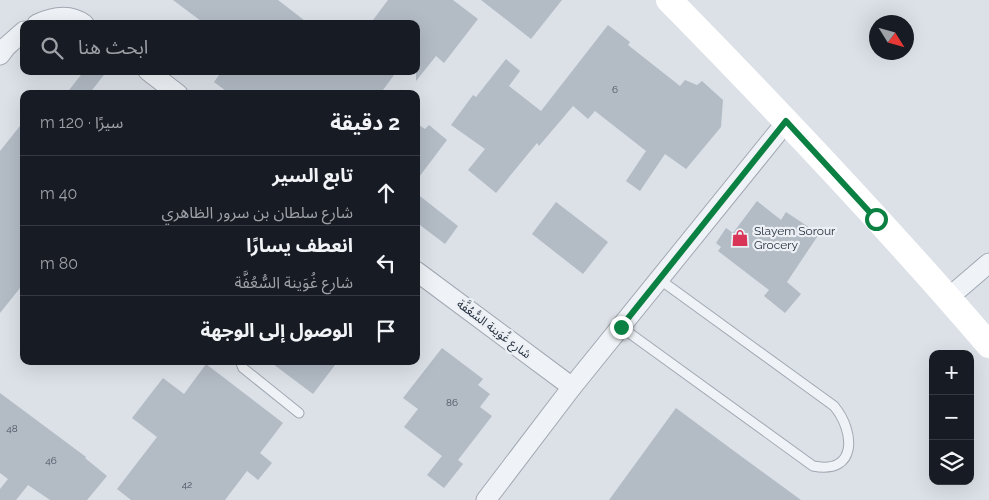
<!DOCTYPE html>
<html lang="ar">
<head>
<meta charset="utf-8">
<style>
	body { margin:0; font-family:Raleway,"Noto Sans Arabic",sans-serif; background:#20242c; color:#f1f3f6; direction:rtl }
	.controls { position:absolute; right:15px; bottom:15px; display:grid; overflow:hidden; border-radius:10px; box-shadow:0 5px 20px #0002 }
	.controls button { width:45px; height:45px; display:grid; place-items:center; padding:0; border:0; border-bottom:1px solid #363941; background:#171b24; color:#f1f3f6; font:25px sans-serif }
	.compass { position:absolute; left:869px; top:15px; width:45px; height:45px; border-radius:50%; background:#171b24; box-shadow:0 5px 20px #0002; rotate:127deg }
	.stop { position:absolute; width:15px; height:15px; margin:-11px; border:4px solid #0b8043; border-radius:50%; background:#fff }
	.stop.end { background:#0b8043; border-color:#fff; box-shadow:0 1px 5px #0008 }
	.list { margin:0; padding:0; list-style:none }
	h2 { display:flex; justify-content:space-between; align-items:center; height:65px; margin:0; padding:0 20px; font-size:21px }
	h2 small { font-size:16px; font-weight:400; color:#9ea1a6 }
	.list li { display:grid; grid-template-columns:32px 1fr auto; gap:15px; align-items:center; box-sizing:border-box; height:70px; padding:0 20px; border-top:1px solid #363941 }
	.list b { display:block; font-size:19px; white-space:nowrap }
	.list p { margin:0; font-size:16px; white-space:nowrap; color:#9ea1a6 }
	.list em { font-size:16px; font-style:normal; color:#9ea1a6 }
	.icon { flex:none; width:28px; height:28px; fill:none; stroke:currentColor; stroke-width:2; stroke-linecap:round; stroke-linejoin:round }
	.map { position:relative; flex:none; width:989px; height:500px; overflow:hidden; direction:ltr }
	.search { position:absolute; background:#171b24; box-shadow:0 5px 20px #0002; left:20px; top:20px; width:400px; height:55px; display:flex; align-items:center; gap:12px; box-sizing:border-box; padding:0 18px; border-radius:10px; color:#9ea1a6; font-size:19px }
	.panel { position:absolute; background:#171b24; box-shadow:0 5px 20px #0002; left:20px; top:90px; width:400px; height:275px; border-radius:10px; direction:rtl }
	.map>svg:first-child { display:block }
	.building { fill:#b3bbc5 }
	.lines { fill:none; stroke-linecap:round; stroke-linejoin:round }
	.lane-casing { stroke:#a1a8b2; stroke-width:11 }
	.street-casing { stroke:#a1a8b2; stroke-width:21 }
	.lane { stroke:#eff2f6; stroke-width:9 }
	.street { stroke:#eff2f6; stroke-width:19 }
	.secondary { stroke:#fff; stroke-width:26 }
	.route { stroke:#0b8043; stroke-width:6 }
	.labels { text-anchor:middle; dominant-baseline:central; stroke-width:4.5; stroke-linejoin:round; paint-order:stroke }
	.number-label { font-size:10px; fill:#485360 }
	.poi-label { font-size:12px; fill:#25303f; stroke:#ecf0f5; text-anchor:start }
	.street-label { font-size:12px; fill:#25303f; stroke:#ecf0f5 }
</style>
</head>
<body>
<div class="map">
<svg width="989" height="500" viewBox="0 0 989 500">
	<rect width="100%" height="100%" fill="#dce1e8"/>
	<g class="building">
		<polygon points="173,0 278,0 309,24 205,24"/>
		<polygon points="388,0 453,0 478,19 444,63 436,56 416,81 416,24 370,24"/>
		<polygon points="481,0 562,0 531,39"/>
		<polygon points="608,25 630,42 628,45 680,86 685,80 697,85 702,81 723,100 721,127 686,169 665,154 640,191 626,181 646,151 595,111 588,119 573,106 539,146 537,143 496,193 468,170 485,149 451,125 473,95 476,97 506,59 520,71 509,86 541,111"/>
		<polygon points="84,71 107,71 89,94 66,94"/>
		<polygon points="222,71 397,71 380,94 230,94 214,82"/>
		<polygon points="24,121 24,283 0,313 0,151"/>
		<polygon points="416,123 425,129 429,125 447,140 416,181"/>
		<polygon points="416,193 458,226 445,244 416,222"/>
		<polygon points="757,201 781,220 786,212 819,234 787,282 801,294 785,313 764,296 769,290 718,251 721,247 716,243 726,228 733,233"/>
		<polygon points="556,202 608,242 583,274 532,234"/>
		<polygon points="442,348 483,379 478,385 490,394 480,407 492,416 458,460 463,464 444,488 427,475 442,456 404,427 418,409 403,398"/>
		<polygon points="269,361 338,361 313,394"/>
		<polygon points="206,364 283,423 260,453 272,463 258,480 247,471 225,500 131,500 117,489 157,437 132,418 163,378 184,394"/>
		<polygon points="0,393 86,457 85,458 107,476 87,500 50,500 28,485 16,500 0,500 0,489 8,479 0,473"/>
		<polygon points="676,408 734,451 801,500 609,500"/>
	</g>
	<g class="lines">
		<g class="lane-casing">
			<g id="lane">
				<path d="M621 327 813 466C858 475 855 431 834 406L659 279"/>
				<polyline points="240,361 243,368 299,413"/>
			</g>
		</g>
		<g class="street-casing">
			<g id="street">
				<path d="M37 24C52 17 69 13 84 24"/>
				<polyline points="0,55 6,47 24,31"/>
				<polyline points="148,71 178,94"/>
				<polyline points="416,271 572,387"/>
				<polyline points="948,298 989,263"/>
				<polyline points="486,500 572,387 787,121"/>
			</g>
		</g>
		<use href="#lane" class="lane"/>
		<use href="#street" class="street"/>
		<path class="secondary" d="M669 0C779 112 887 226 989 345"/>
	</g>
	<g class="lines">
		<polyline class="route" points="621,327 786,121 876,219"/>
	</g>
	<defs>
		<g id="shop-bare" transform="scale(1.35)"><path d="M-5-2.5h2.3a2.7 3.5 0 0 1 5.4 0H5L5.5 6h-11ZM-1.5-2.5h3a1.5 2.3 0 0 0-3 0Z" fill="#d93558" stroke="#ecf0f5" stroke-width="2.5" paint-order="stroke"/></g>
	</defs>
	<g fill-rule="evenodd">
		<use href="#shop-bare" x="740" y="238"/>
	</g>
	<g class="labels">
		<g class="number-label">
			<text x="615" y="89">6</text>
			<text x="452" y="402">86</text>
			<text x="12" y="428">48</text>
			<text x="51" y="460">46</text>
			<text x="187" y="484">42</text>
		</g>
		<g class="poi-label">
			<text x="754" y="231">Slayem Sorour<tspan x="754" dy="14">Grocery</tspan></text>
		</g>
		<g class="street-label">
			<text transform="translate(494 329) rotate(37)">شارع غُوَينة السُّعُفَّة</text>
		</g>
	</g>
</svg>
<div class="controls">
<button>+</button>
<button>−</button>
<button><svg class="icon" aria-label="layers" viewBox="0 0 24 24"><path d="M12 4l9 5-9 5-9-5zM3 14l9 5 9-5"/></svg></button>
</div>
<svg class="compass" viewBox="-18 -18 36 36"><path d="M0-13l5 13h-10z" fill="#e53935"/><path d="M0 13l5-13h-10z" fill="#9ea1a6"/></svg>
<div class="stop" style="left:876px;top:219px"></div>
<div class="stop end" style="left:621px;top:327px"></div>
<div class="search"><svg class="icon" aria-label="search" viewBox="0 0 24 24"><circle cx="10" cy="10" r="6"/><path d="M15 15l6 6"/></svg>ابحث هنا</div>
<section class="panel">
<h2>2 دقيقة<small>سيرًا · 120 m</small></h2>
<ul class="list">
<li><svg class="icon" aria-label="ahead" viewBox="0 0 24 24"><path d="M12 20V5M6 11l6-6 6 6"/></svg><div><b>تابع السير</b><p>شارع سلطان بن سرور الظاهري</p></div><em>40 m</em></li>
<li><svg class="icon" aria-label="left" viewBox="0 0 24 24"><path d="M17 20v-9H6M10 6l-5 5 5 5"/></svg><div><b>انعطف يسارًا</b><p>شارع غُوَينة السُّعُفَّة</p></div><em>80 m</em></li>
<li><svg class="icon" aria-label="arrive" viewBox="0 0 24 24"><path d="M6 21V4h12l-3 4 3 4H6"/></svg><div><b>الوصول إلى الوجهة</b></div></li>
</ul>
</section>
</div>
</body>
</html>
